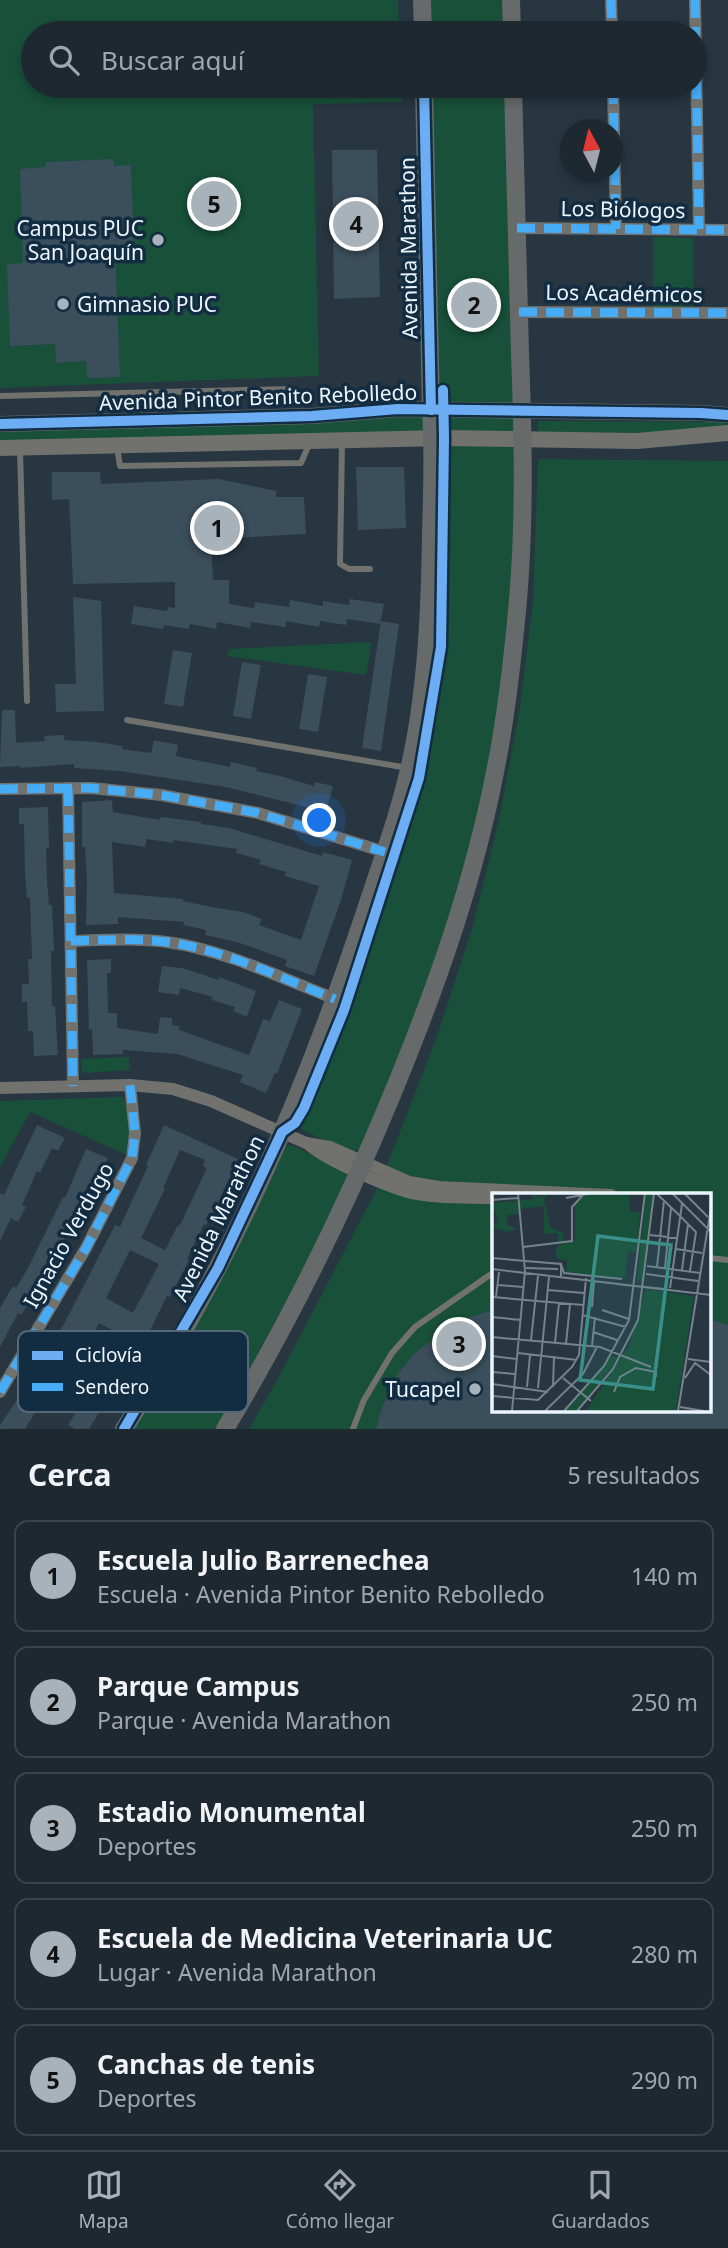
<!DOCTYPE html>
<html lang="es">
<head>
<meta charset="utf-8">
<style>
	body { margin:0; font-family:"Noto Sans",sans-serif; background:#253039; color:#f1f3f6 }
	.compass { position:absolute; left:560px; top:119px; width:63px; height:63px; border-radius:50%; background:#1d2831; box-shadow:0 4px 10px #0003; rotate:353deg }
	.you { position:absolute; left:320px; top:821px; width:24px; height:24px; margin:-18px; border:5px solid #fff; border-radius:50%; background:#1a73e8; box-shadow:0 0 0 10px #1a73e833 }
	.badge { display:grid; place-items:center; width:46px; height:46px; border-radius:50%; background:#a7b2bb; color:#111; font-size:23px; font-weight:700 }
	.pin { position:absolute; translate:-50% -50%; border:4px solid #fff; box-shadow:0 2px 7px #0006 }
	.list { margin:0; padding:0; list-style:none }
	h2 { display:flex; justify-content:space-between; align-items:center; height:91px; margin:0; padding:0 28px; font-size:30px }
	h2 small { font-size:23px; font-weight:400; color:#a0a6ab }
	.list li { display:grid; grid-template-columns:46px 1fr auto; gap:21px; align-items:center; box-sizing:border-box; height:112px; margin:0 14px 14px; padding:0 14px; border:2px solid #3b444d; border-radius:14px }
	.list b { display:block; font-size:26px; white-space:nowrap }
	.list p { margin:0; font-size:23px; white-space:nowrap; color:#a0a6ab }
	.list em { font-size:23px; font-style:normal; color:#a0a6ab }
	.icon { flex:none; width:38px; height:38px; fill:none; stroke:currentColor; stroke-width:2; stroke-linecap:round; stroke-linejoin:round }
	.map { position:relative; flex:none; width:728px; height:1429px; overflow:hidden }
	.search { position:absolute; background:#1d2831; box-shadow:0 4px 10px #0003; left:21px; right:21px; top:21px; height:77px; display:flex; align-items:center; gap:18px; box-sizing:border-box; padding:0 24px; border-radius:38px; color:#a0a6ab; font-size:26px }
	.sheet { height:721px; background:#1d2831 }
	nav { display:flex; justify-content:space-around; align-items:center; box-sizing:border-box; height:98px; border-top:2px solid #3b444d; background:#1d2831; font-size:19px; color:#a0a6ab }
	nav a { display:grid; justify-items:center; gap:4px }
	nav .on { color:#a7b2bb }
	.map>svg:first-child { display:block }
	.green { fill:#185039; fill-rule:evenodd }
	.building { fill:#3b4e5c; fill-rule:evenodd }
	.lines { fill:none; stroke-linecap:round; stroke-linejoin:round }
	.service { stroke:#71716e; stroke-width:6 }
	.minor { stroke:#71716e; stroke-width:12 }
	.tertiary { stroke:#71716e; stroke-width:16 }
	.secondary { stroke:#676a6b; stroke-width:18 }
	.quiet { stroke:#46acf6; stroke-width:9; stroke-dasharray:18 9; stroke-linecap:butt }
	.cycleway-casing { stroke:#122c41; stroke-width:15 }
	.cycleway { stroke:#6dadf4; stroke-width:10 }
	.poi-dot { fill:#a7b2bb; stroke:#122c41; stroke-width:2.5 }
	.labels { text-anchor:middle; dominant-baseline:central; stroke-width:7; stroke-linejoin:round; paint-order:stroke }
	.street-label { font-size:21px; fill:#ecf5fd; stroke:#122c41 }
	.poi-label { font-size:21px; fill:#ecf5fd; stroke:#122c41; text-anchor:end }
	.inset-road { fill:none; stroke:#76828c; stroke-width:2 }
	.view { fill:#3b8f8b; fill-opacity:0.15; stroke:#3b8f8b; stroke-width:3.5 }
	.inset-edge { fill:none; stroke:#ecf5fd; stroke-width:3.5 }
	.key { fill:#122c41; stroke:#536879; stroke-width:2 }
	.key-label { font-size:19px; fill:#ecf5fd }
</style>
</head>
<body>
<div class="map">
<svg width="728" height="1429" viewBox="0 0 728 1429">
	<rect width="100%" height="100%" fill="#273641"/>
	<g class="green">
		<polygon points="0,0 398,0 399,33 33,33 33,86 401,86 402,102 313,104 319,376 0,388"/>
		<polygon points="430,0 504,0 505,33 430,33"/>
		<polygon points="432,86 507,86 513,403 438,403"/>
		<polygon points="653,237 693,238 693,308 653,307"/>
		<polygon points="424,416 423,432 0,442 0,431"/>
		<polygon points="452,418 513,418 515,422 513,432 451,432"/>
		<polygon points="538,421 726,422 727,427 650,433 538,432"/>
		<polygon points="441,445 511,446 519,454 510,630 495,746 449,930 363,1149 351,1152 302,1130 297,1120 300,1106 394,847 420,763 435,657"/>
		<path d="M538 459 728 461V1429H249L275 1384 381 1181 436 1039 472 929 499 819 520 707 533 601ZM494 1195H709V1410H494Z"/>
		<polygon points="372,642 366,675 227,656 229,649"/>
		<polygon points="129,1057 130,1070 82,1073 81,1059"/>
		<path d="M123 1097C133 1119 131 1131 127 1155L30 1112 0 1167V1101Z"/>
		<polygon points="285,1145 294,1146 345,1171 348,1180 314,1249 217,1429 133,1429"/>
	</g>
	<g class="building">
		<polygon points="332,150 377,150 380,297 334,299"/>
		<polygon points="113,159 114,166 131,165 134,246 115,247 120,377 87,378 86,361 56,363 55,344 10,346 7,264 23,263 20,169 46,167 46,162"/>
		<polygon points="356,467 404,467 406,528 358,530"/>
		<polygon points="52,472 100,472 101,484 219,479 276,491 276,497 304,497 306,534 211,539 213,580 229,580 229,604 254,608 255,602 289,607 290,600 323,606 323,601 349,605 350,599 384,604 380,624 347,619 346,625 320,621 319,627 286,621 286,627 251,622 250,628 217,622 216,629 190,624 189,629 164,625 163,629 131,624 134,606 167,611 168,607 175,608 175,582 73,584 69,499 52,500"/>
		<polygon points="73,597 101,601 104,711 56,712 55,684 76,684"/>
		<polygon points="381,621 399,624 381,751 362,748"/>
		<polygon points="173,650 192,653 183,707 164,704"/>
		<polygon points="242,662 261,665 251,719 233,716"/>
		<polygon points="308,674 327,677 318,732 299,729"/>
		<polygon points="2,710 15,710 16,743 45,741 44,736 64,735 64,740 97,742 123,746 122,749 151,753 154,740 178,745 176,756 230,767 231,762 257,768 256,771 280,776 314,786 315,782 333,786 326,812 226,787 120,771 74,768 74,764 20,768 20,766 0,767"/>
		<path d="M112 800 113 812 160 820 161 817 201 822V824L229 828 322 856 323 852 352 860 341 900 314 976 285 966 287 960 237 942 205 935 206 930 183 925 184 922 118 917V924L86 925 87 880 85 847H82V802ZM147 839 173 843V840L237 849 236 853 261 860 259 864 286 872 285 876 319 886 301 940 259 925 262 919 243 912 211 907 183 901V899L114 893 112 842 145 847Z"/>
		<polygon points="48,807 49,848 46,848 47,881 49,905 52,905 54,951 51,951 52,1006 55,1006 58,1055 34,1056 33,1031 28,1031 27,1002 22,1002 22,984 29,984 28,959 32,959 30,898 27,898 25,875 24,824 19,824 19,808"/>
		<polygon points="111,959 111,973 107,973 108,1013 117,1013 117,1028 158,1034 160,1017 172,1018 172,1025 179,1026 179,1030 249,1055 263,1019 270,1021 279,1000 302,1009 277,1074 275,1073 266,1093 240,1082 243,1075 177,1054 123,1050 123,1054 93,1055 92,1029 89,1030 87,960"/>
		<polygon points="162,966 182,968 219,980 219,977 256,991 247,1017 233,1011 235,1007 212,1000 213,997 180,988 179,995 158,992"/>
		<polygon points="37,1125 65,1138 58,1151 52,1148 40,1173 37,1171 22,1205 26,1207 18,1222 11,1218 0,1241 0,1193 4,1195"/>
		<path d="M164 1125 238 1159 218 1203 206 1225 204 1224 187 1259 189 1260 170 1297 167 1296 139 1353 116 1389 114 1388 89 1429H75L68 1425 97 1377 119 1334 99 1323 81 1355 73 1350 25 1429H0V1425L25 1388 23 1387 64 1324 115 1225 120 1227 148 1166 146 1165ZM180 1150 205 1160 203 1166 207 1168 180 1225H178L165 1250 141 1238 165 1189 163 1188ZM130 1250 159 1264 133 1313 106 1298Z"/>
		<polygon points="86,1149 108,1158 102,1173 89,1201 86,1200 58,1250 60,1252 38,1294 35,1293 21,1315 18,1313 0,1347 0,1308 13,1286 16,1288 27,1270 63,1197 65,1198"/>
		<polygon points="494,1310 494,1410 709,1410 709,1319 728,1325 728,1429 376,1429 382,1408 396,1376 415,1353 456,1321"/>
	</g>
	<g class="lines">
		<g class="service">
			<polyline points="0,396 291,389"/>
			<polyline points="342,443 340,564 349,569 370,569"/>
			<polyline points="117,447 120,466 301,463 310,442"/>
			<polyline points="20,450 27,701"/>
			<polyline points="127,720 408,768"/>
			<polyline points="709,1258 728,1260"/>
			<polyline points="353,1429 364,1400 392,1353 415,1327 494,1272"/>
		</g>
		<g class="minor">
			<polyline points="611,0 612,33"/>
			<polyline points="695,0 699,229"/>
			<polyline points="613,86 616,229"/>
			<polyline points="517,228 728,230"/>
			<polyline points="519,312 728,313"/>
			<polyline points="68,788 73,1086"/>
			<polyline points="0,789 91,788 161,795 258,813 385,852"/>
			<path d="M71 941C103 940 135 938 167 942 225 950 281 978 335 999"/>
			<polyline points="0,1088 130,1085 173,1089 211,1101 306,1143 330,1147 409,1182 439,1187 611,1195"/>
			<path d="M307 1143C324 1160 392 1189 416 1194 441 1199 468 1197 494 1198"/>
			<polyline points="0,1392 86,1248 132,1158 135,1133 130,1085"/>
		</g>
		<g class="tertiary">
			<polyline points="0,424 312,416 398,409 701,413 728,415"/>
			<polyline points="0,448 444,438 637,441 728,433"/>
		</g>
		<g class="secondary">
			<polyline points="422,0 423,33"/>
			<polyline points="511,0 512,33"/>
			<path d="M124 1429C157 1377 189 1324 217 1269 276 1157 323 1038 363 918 381 863 402 808 413 751 427 682 430 605 431 535 432 493 434 451 431 410L424 86"/>
			<path d="M225 1429C288 1324 342 1215 389 1102 434 994 474 883 496 767 507 712 513 656 518 600 525 518 523 435 520 353 518 264 516 175 513 86"/>
		</g>
		<g class="quiet">
			<polyline points="611,0 612,33"/>
			<polyline points="695,0 699,229"/>
			<polyline points="613,86 616,229"/>
			<polyline points="517,228 728,230"/>
			<polyline points="519,312 728,313"/>
			<polyline points="68,788 73,1086"/>
			<polyline points="0,789 91,788 161,795 258,813 385,852"/>
			<path d="M71 941C103 940 135 938 167 942 225 950 281 978 335 999"/>
			<polyline points="0,1392 86,1248 132,1158 135,1133 130,1085"/>
		</g>
		<g class="cycleway-casing">
			<g id="cycleway">
				<polyline points="424,86 431,410"/>
				<polyline points="0,424 312,416 398,409 701,413 728,415"/>
				<polyline points="124,1429 218,1268 282,1132 295,1123 304,1108 344,1010 419,778 441,647 444,438 443,390"/>
			</g>
		</g>
		<use href="#cycleway" class="cycleway"/>
	</g>
	<g class="poi-dot">
		<circle cx="158" cy="240" r="7"/>
		<circle cx="63" cy="304" r="7"/>
		<circle cx="475" cy="1389" r="7"/>
	</g>
	<g class="labels">
		<g class="street-label">
			<text transform="translate(623 209) rotate(1)">Los Biólogos</text>
			<text transform="translate(408 248) rotate(-91)">Avenida Marathon</text>
			<text transform="translate(624 293) rotate(1)">Los Académicos</text>
			<text transform="translate(258 397) rotate(-2)">Avenida Pintor Benito Rebolledo</text>
			<text transform="translate(218 1218) rotate(-64)">Avenida Marathon</text>
			<text transform="translate(68 1235) rotate(-61)">Ignacio Verdugo</text>
		</g>
		<g class="poi-label">
			<text x="144" y="228">Campus PUC<tspan x="144" dy="24">San Joaquín</tspan></text>
			<text x="77" y="304" text-anchor="start">Gimnasio PUC</text>
			<text x="461" y="1389">Tucapel</text>
		</g>
	</g>
	<g transform="translate(492 1193)">
		<rect width="219" height="219" fill="#273641"/>
		<path d="M39 0 47 4 57 0 52 7 59 35 71 40V49L66 48 65 40 52 41V13L28 16V7L42 6ZM137 0 138 19H148L145 59 136 58 133 85 74 80 75 67 66 66 63 59 66 52 83 47V12L94 2ZM154 0H161L152 90 145 89ZM25 8 27 21 15 22 16 32 25 36 15 39 0 34 6 28 0 10ZM154 96 202 103 184 218H94L137 153ZM120 162 126 166 84 218H73Z" fill="#185039"/>
		<path class="inset-road" d="M164 0 188 23M180 0 219 39M192 0 216 24M74 5 101 0M0 7 26 5M189 24 204 39 198 78M158 42 185 45M31 54 80 48V14L93 0M184 56 210 60M0 65 69 71V83M69 71 72 80 130 86M155 73 208 80M165 74 172 7M34 75 66 76M173 75 179 15M0 76 219 102M190 77 196 31M154 81 206 88M124 91 172 96M6 92 31 94M178 95 190 11M56 97 92 100M0 104 91 112M4 104 7 79M100 114 102 89M110 117 137 126M90 122 134 134M0 124 29 127M101 139 125 147M0 144 108 154 159 174M39 147 46 83M63 150 67 110M74 151 78 111M100 153 103 124M26 160 85 167M0 163 25 166M196 166 219 169M0 179 23 181M71 185 99 208M193 185 203 170 219 182M0 191 56 199M35 194 38 162M61 194 62 163M46 195 57 84M122 199 128 184 144 175 164 179V184M0 203 46 207 80 174 87 162 94 85M188 214 212 218M20 218 33 78 26 0M53 218 91 181 105 154M72 218 112 173 137 127 153 0M85 218 121 176 146 127 162 0M186 218 219 15"/>
		<path class="view" d="M106 43 179 52 161 196 88 187Z"/>
		<rect width="219" height="219" class="inset-edge"/>
	</g>
	<rect x="18" y="1331" width="230" height="81" rx="10" class="key"/>
	<rect x="32" y="1351" width="31" height="9" fill="#6dadf4"/>
	<rect x="32" y="1383" width="31" height="8" fill="#46acf6"/>
	<g class="key-label">
		<text x="75" y="1362">Ciclovía</text>
		<text x="75" y="1394">Sendero</text>
	</g>
</svg>
<svg class="compass" viewBox="-18 -18 36 36"><path d="M0-13l5 13h-10z" fill="#e53935"/><path d="M0 13l5-13h-10z" fill="#a0a6ab"/></svg>
<div class="you"></div>
<div class="pin badge" style="left:217px;top:528px">1</div>
<div class="pin badge" style="left:474px;top:305px">2</div>
<div class="pin badge" style="left:459px;top:1344px">3</div>
<div class="pin badge" style="left:356px;top:224px">4</div>
<div class="pin badge" style="left:214px;top:204px">5</div>
<div class="search"><svg class="icon" aria-label="search" viewBox="0 0 24 24"><circle cx="10" cy="10" r="6"/><path d="M15 15l6 6"/></svg>Buscar aquí</div>
</div>
<section class="sheet">
<h2>Cerca<small>5 resultados</small></h2>
<ul class="list">
<li><span class="badge">1</span><div><b>Escuela Julio Barrenechea</b><p>Escuela · Avenida Pintor Benito Rebolledo</p></div><em>140 m</em></li>
<li><span class="badge">2</span><div><b>Parque Campus</b><p>Parque · Avenida Marathon</p></div><em>250 m</em></li>
<li><span class="badge">3</span><div><b>Estadio Monumental</b><p>Deportes</p></div><em>250 m</em></li>
<li><span class="badge">4</span><div><b>Escuela de Medicina Veterinaria UC</b><p>Lugar · Avenida Marathon</p></div><em>280 m</em></li>
<li><span class="badge">5</span><div><b>Canchas de tenis</b><p>Deportes</p></div><em>290 m</em></li>
</ul>
</section>
<nav>
<a class="on"><svg class="icon" aria-label="map" viewBox="0 0 24 24"><path d="M3 6l6-2 6 2 6-2v14l-6 2-6-2-6 2zM9 4v14M15 6v14"/></svg>Mapa</a>
<a><svg class="icon" aria-label="directions" viewBox="0 0 24 24"><path d="M12 3l9 9-9 9-9-9zM9 14v-3h6M13 9l2 2-2 2"/></svg>Cómo llegar</a>
<a><svg class="icon" aria-label="saved" viewBox="0 0 24 24"><path d="M7 4h10v16l-5-4-5 4z"/></svg>Guardados</a>
</nav>
</body>
</html>
